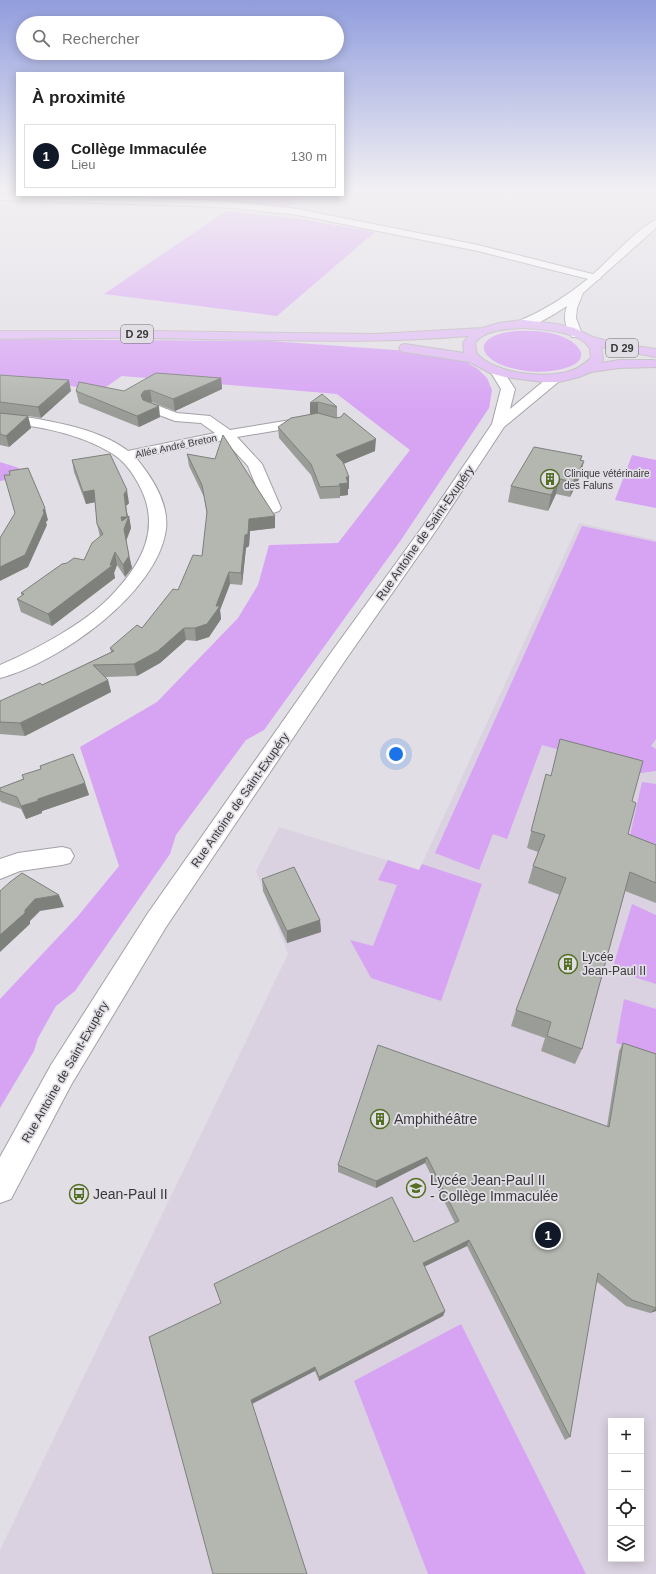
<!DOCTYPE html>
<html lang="fr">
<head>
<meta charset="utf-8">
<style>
	body { margin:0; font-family:Helvetica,sans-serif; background:#f6f6f6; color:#222 }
	.controls { position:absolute; right:12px; bottom:12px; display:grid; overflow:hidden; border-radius:0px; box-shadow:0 2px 10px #0003 }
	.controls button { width:36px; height:36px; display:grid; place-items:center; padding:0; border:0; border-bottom:1px solid #e0e0e0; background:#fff; color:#222; font:20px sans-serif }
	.you { position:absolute; left:396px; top:754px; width:14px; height:14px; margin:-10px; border:3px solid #fff; border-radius:50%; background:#1a73e8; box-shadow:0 0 0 6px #1a73e833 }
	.badge { display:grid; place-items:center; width:26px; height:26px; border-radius:50%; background:#111827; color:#fff; font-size:13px; font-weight:700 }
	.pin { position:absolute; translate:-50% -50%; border:2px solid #fff; box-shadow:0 1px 4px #0006 }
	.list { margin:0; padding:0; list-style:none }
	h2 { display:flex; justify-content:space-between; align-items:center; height:52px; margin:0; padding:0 16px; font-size:17px }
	h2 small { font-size:13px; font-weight:400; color:#767676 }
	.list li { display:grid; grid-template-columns:26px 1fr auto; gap:12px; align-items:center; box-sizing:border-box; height:64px; margin:0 8px 8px; padding:0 8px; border:1px solid #e0e0e0; border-radius:0px }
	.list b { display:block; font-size:15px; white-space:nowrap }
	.list p { margin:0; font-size:13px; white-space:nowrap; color:#767676 }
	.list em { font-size:13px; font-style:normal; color:#767676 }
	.icon { flex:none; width:22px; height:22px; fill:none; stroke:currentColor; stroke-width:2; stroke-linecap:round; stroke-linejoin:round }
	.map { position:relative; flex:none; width:656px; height:1574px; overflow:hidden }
	.search { position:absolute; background:#fff; box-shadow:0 2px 10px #0003; left:16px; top:16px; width:328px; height:44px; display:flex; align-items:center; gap:10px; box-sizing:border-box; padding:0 14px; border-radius:22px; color:#767676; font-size:15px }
	.panel { position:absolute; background:#fff; box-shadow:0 2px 10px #0003; left:16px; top:72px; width:328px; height:124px; border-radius:0px }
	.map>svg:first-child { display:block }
	.built { fill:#dad2e0; fill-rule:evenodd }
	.green { fill:#d7a4f4 }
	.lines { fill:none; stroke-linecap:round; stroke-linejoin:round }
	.minor-casing { stroke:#a4a0a7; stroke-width:2 }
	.tertiary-casing { stroke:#a4a0a7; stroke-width:2 }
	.secondary-casing { stroke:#a4a0a7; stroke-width:2 }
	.primary-casing { stroke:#bcbbbc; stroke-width:2 }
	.minor { fill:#fff; fill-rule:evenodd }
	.tertiary { fill:#fff; fill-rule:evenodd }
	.secondary { fill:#fff; fill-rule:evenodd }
	.primary { fill:#e0bcf4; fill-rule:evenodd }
	.wall { fill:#9a9d97 }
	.shaded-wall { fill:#7d807b }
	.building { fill:#b3b7b0; stroke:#7d807b }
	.labels { text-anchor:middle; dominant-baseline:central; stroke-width:3.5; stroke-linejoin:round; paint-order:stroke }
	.far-street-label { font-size:10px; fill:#39383a; stroke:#e2dee5 }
	.far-poi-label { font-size:10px; fill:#39383a; stroke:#e2dee5; text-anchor:start }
	.shield { fill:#e2dee5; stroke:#6c6a6d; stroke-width:1 }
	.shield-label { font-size:11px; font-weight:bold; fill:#39383a }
	.street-label { font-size:12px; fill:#39383a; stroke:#e2dee5 }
	.poi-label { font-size:12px; fill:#39383a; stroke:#e2dee5; text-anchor:start }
	.near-poi-label { font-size:14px; fill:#39383a; stroke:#e2dee5; text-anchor:start }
</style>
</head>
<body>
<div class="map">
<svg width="656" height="1574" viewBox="0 0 656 1574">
	<rect width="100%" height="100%" fill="#e2dee5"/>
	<path class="built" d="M579 523 656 540V1574H0V1550L288 954 256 871 279 827 419 870ZM611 1421H641V1559H611Z"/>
	<g class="green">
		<polygon points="95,195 299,195 296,203 280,208 91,197"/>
		<polygon points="226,211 299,219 375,232 277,316 104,294"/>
		<path d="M515 331C535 330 561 331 576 345 580 349 583 354 580 359 577 365 568 367 562 369 543 374 520 372 502 365 487 359 474 346 494 336 501 333 508 332 515 331Z"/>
		<polygon points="0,339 270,341 409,351 465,361 478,369 487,378 492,390 489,408 401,540 264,730 246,740 176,835 170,854 75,991 56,1006 38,1038 34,1051 0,1108 0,999 78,916 119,866 80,747 157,702 238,618 258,585 269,545 338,543 410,450 337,394 122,376 100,391 59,384 0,380"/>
		<polygon points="632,455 656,460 656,508 615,500"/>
		<polygon points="0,462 19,468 25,477 0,481"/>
		<polygon points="582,526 656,542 656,739 651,746 656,749 656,771 641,773 542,745 507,839 493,834 479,870 435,853"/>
		<polygon points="642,782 656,784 656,861 627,849"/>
		<polygon points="388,860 419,870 422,864 482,884 441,1001 371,978 350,940 373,946 397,885 378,880"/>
		<polygon points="632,904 656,915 656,984 612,970"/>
		<polygon points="624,999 656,1009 656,1057 616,1043"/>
		<polygon points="461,1324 586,1574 428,1574 354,1381"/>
	</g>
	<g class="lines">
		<g class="minor-casing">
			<g id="minor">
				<polygon points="0,194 195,200 232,202 298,209 478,245 600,276 601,278 596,281 478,251 298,215 232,208 195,206 0,200"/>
				<path d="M151 403 177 413 210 416 230 430 309 417 314 418 316 421 314 424 309 425 237 437 262 464 281 508 279 511 273 513 267 511 265 508 248 466 224 440 136 458C152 477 169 504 166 529 158 593 58 663 0 678V665C35 650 84 624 110 597 142 564 163 527 138 483 132 472 124 461 113 454 79 433 38 426 0 422V414C38 418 98 427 128 451L215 433 201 423 175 421 146 410 144 407 146 404Z"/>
				<polygon points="62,847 70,849 74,856 70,863 62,865 20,871 0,879 0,859 18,853"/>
			</g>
		</g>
		<g class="tertiary-casing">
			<polygon id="tertiary" points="496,367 501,368 515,389 510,409 551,375 561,375 563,378 504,427 437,529 344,662 166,927 71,1085 11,1199 0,1203 0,1157 51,1065 148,913 330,654 423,526 492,424 501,389 490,371 491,368"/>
		</g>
		<g class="secondary-casing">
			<path id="secondary" d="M656 220V228L583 293 577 308 576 318 582 334 580 337H572C565 326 563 318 567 306 556 313 531 330 519 327L517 324 519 321C545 310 567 296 589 278 602 267 643 223 656 220Z"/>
		</g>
		<g class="primary-casing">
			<path id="primary" d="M523 320 557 324 574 328 593 337 615 343 656 349V357L601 347 603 359 601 363 619 360H654L656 361V367L619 368 591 372 579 377 559 382H543L505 377 490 373 470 362 405 352 401 351 399 348 401 345 405 344 464 353 463 343 468 336C379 344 289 340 199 339 133 337 66 338 0 339V331H150L376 334 482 328 499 323ZM523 328C539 329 582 331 590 349 591 351 590 355 591 358 584 364 578 369 570 371 544 379 496 374 477 354L475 343C485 329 508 329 523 328Z"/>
		</g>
		<use href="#minor" class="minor"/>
		<use href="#tertiary" class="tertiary"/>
		<use href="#secondary" class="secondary"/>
		<use href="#primary" class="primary"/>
	</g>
	<g class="wall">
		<polygon points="0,375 71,391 41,418 28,416 31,428 9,447 0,445"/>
		<polygon points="221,378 222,389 175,411 152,402 149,402 160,417 139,427 79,403 76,391 124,391"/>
		<polygon points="322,394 337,407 337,418 375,451 343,464 349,489 348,489 348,495 340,496 340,498 320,499 311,475 279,438 278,427 310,414 310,403"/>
		<polygon points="187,454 275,528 250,531 249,546 246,548 242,585 230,584 220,610 221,619 209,637 196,641 186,640 160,663 137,676 106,677 108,680 111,692 25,736 0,734 0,701 42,685 111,652 110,648 142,628 178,590 202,556 207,515 204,497 189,466"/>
		<polygon points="582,456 581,460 580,477 570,497 556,494 548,511 508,502 511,486"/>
		<polygon points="72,460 129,503 126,506 128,517 129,516 131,528 126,541 132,568 125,577 117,565 114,573 115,578 52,626 21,612 17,599 22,596 21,593 84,560 100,537 97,524 95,502 86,504 74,472"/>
		<polygon points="560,739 632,801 628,834 656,845 656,903 625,891 582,1049 575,1064 541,1051 545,1038 511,1026 516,1010 560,895 528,883 533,866 538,852 527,848 546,774 551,776"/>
		<polygon points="22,775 85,783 89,795 42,811 42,813 26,819 21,809 1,802 0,800 0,788 23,779"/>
		<polygon points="262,879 320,920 321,932 287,943 263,891"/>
		<polygon points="623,1043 656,1054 656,1311 650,1313 626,1306 596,1281 570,1437 565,1440 467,1246 424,1267 445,1311 443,1316 319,1381 315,1371 149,1337 414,1242 455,1223 425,1163 376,1188 338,1172 338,1165 607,1126 619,1051"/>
	</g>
	<g class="shaded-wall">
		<polygon points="221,378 222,389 175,411 173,399"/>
		<polygon points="69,380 71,391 41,418 38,407"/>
		<polygon points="150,390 152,402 146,403 143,406 141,395 144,391"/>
		<polygon points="318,402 318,414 310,415 310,403"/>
		<polygon points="159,406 160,417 139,427 137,416"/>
		<polygon points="28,416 31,428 9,447 6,436"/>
		<polygon points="376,439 375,451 336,467 336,455"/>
		<polygon points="584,461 580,477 570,497 573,482"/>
		<polygon points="346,477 349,477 349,489 348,489 348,495 340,496 340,486 339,484"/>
		<polygon points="559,479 556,494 548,511 551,495"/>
		<polygon points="94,490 96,502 86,504 83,492"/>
		<polygon points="127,490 129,503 126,506 128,518 129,516 131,528 126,541 121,517 124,494"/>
		<polygon points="45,508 48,520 46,522 47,525 28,567 0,581 0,567 43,510"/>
		<polygon points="275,516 275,528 250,531 249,546 246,548 242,585 241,573 245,535 249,519"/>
		<polygon points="115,552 117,565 114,573 115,578 52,626 48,614 110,565"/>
		<polygon points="129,556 132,568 125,577 123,565"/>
		<polygon points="229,572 230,584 220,610 221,619 209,637 196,641 195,628 216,606"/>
		<polygon points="184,628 186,640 160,663 137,676 134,664"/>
		<polygon points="108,680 111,692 25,736 20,723"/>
		<polygon points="85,783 89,795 42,811 42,813 26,819 21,806 38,799"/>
		<polygon points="59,895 64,907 40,911 30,921 30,924 0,952 0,935 35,899"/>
		<polygon points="320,920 321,932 287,943 287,931"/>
		<polygon points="427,1157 425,1163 376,1188 376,1181"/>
		<polygon points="469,1240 467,1246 421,1268 423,1263"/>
		<polygon points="656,1308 656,1311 650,1313"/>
		<polygon points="445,1311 443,1316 319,1381 319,1377"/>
		<polygon points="315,1367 315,1371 252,1404 251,1400"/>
	</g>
	<g class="building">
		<polygon points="156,373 221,378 173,399 150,390 144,391 141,395 143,400 159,406 137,416 76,391 79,382 124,391"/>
		<polygon points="0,375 69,380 38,407 0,402"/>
		<polygon points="322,394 337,407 318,402 310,403"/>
		<polygon points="0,413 28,416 6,436 0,434"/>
		<polygon points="318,413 336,418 341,417 344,413 376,439 336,455 343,462 349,477 346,477 348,483 339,484 340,486 320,487 311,464 278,427 291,418"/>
		<polygon points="223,435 275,516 249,519 248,534 245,535 241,573 229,572 216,606 220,606 207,624 195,628 184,628 158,651 134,664 93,665 108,680 20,723 0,722 0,701 40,683 42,685 114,651 110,648 137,625 142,628 173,589 178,590 193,555 202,556 207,512 202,485 187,454 215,459"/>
		<polygon points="534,447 582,456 580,460 584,461 573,482 559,479 551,495 511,486"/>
		<polygon points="110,454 127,490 124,494 127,517 121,517 122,521 129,516 124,529 129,556 123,565 115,552 110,565 113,565 48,614 17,599 24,594 21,593 62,564 67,563 74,558 84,560 92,543 103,534 97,524 94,490 83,492 72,460"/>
		<polygon points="28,468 45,508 43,510 44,513 25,555 0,567 0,538 15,513 4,475 10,475 9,471"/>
		<polygon points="560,739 643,761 632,801 636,803 628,834 656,845 656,883 630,872 582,1049 547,1036 551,1022 516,1010 566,878 533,866 545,835 531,831 546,774 551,776"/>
		<polygon points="73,754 85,783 38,799 38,801 21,806 17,797 0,791 0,788 24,779 22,775 41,769 40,766"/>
		<polygon points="294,867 320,920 287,931 262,879"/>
		<polygon points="22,873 59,895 35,899 25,910 25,913 0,935 0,891 10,882"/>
		<polygon points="623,1043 656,1054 656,1308 632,1300 598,1273 570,1437 469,1240 423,1263 445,1311 319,1377 315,1367 251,1400 307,1574 213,1574 149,1337 221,1303 214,1284 392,1197 414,1242 459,1221 427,1157 376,1181 338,1165 378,1045 609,1127"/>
	</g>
	<linearGradient id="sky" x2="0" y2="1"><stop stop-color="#919ddd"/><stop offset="0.46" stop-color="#f2f0f3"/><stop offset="1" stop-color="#f2f0f3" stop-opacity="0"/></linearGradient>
	<rect width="656" height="411" fill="url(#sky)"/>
	<defs>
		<g id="building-ring" transform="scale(1)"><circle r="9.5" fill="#e2dee5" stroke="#536f23" stroke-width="1.5"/><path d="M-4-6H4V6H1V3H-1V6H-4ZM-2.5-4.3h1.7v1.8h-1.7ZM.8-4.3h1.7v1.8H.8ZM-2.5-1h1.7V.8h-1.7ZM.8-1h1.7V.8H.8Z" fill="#536f23"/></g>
		<g id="school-ring" transform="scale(1)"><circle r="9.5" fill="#e2dee5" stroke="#536f23" stroke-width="1.5"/><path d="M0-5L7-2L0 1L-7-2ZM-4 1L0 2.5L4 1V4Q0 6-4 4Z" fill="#536f23"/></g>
		<g id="bus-ring" transform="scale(1)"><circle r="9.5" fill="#e2dee5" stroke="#536f23" stroke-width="1.5"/><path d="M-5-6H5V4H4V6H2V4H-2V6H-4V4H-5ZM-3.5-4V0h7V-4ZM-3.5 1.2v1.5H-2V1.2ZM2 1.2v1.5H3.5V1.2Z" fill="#536f23"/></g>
	</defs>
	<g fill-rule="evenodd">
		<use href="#building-ring" x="550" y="479"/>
		<use href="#building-ring" x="568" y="964"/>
		<use href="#building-ring" x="380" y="1119"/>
		<use href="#school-ring" x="416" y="1188"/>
		<use href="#bus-ring" x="79" y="1194"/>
	</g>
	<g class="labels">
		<g class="far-street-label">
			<text transform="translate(176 446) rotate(-12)">Allée André Breton</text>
		</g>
		<g class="far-poi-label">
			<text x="564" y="473">Clinique vétérinaire<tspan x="564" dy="12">des Faluns</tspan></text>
		</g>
		<g class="shield">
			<rect x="121" y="325" width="32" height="18" rx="3"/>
			<rect x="606" y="339" width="32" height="18" rx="3"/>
		</g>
		<g class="shield-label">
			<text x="137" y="334">D 29</text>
			<text x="622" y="348">D 29</text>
		</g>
		<g class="street-label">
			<text transform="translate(425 533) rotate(-55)">Rue Antoine de Saint-Exupéry</text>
			<text transform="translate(240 800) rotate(-55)">Rue Antoine de Saint-Exupéry</text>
			<text transform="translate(65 1072) rotate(-60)">Rue Antoine de Saint-Exupéry</text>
		</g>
		<g class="poi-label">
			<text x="582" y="957">Lycée<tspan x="582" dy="14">Jean-Paul II</tspan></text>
		</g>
		<g class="near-poi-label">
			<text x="394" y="1119">Amphithéâtre</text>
			<text x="430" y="1180">Lycée Jean-Paul II<tspan x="430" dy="16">- Collège Immaculée</tspan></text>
			<text x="93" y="1194">Jean-Paul II</text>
		</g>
	</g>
</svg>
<div class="controls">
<button>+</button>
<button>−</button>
<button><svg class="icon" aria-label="locate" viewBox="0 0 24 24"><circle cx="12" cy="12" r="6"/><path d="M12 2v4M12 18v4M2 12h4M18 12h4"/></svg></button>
<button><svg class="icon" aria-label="layers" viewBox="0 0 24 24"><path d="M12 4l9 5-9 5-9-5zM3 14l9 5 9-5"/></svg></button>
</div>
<div class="you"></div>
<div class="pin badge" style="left:548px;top:1235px">1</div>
<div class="search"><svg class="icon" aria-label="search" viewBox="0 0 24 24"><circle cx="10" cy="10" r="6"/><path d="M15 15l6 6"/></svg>Rechercher</div>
<section class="panel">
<h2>À proximité<small></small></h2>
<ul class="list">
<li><span class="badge">1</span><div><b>Collège Immaculée</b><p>Lieu</p></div><em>130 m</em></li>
</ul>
</section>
</div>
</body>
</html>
